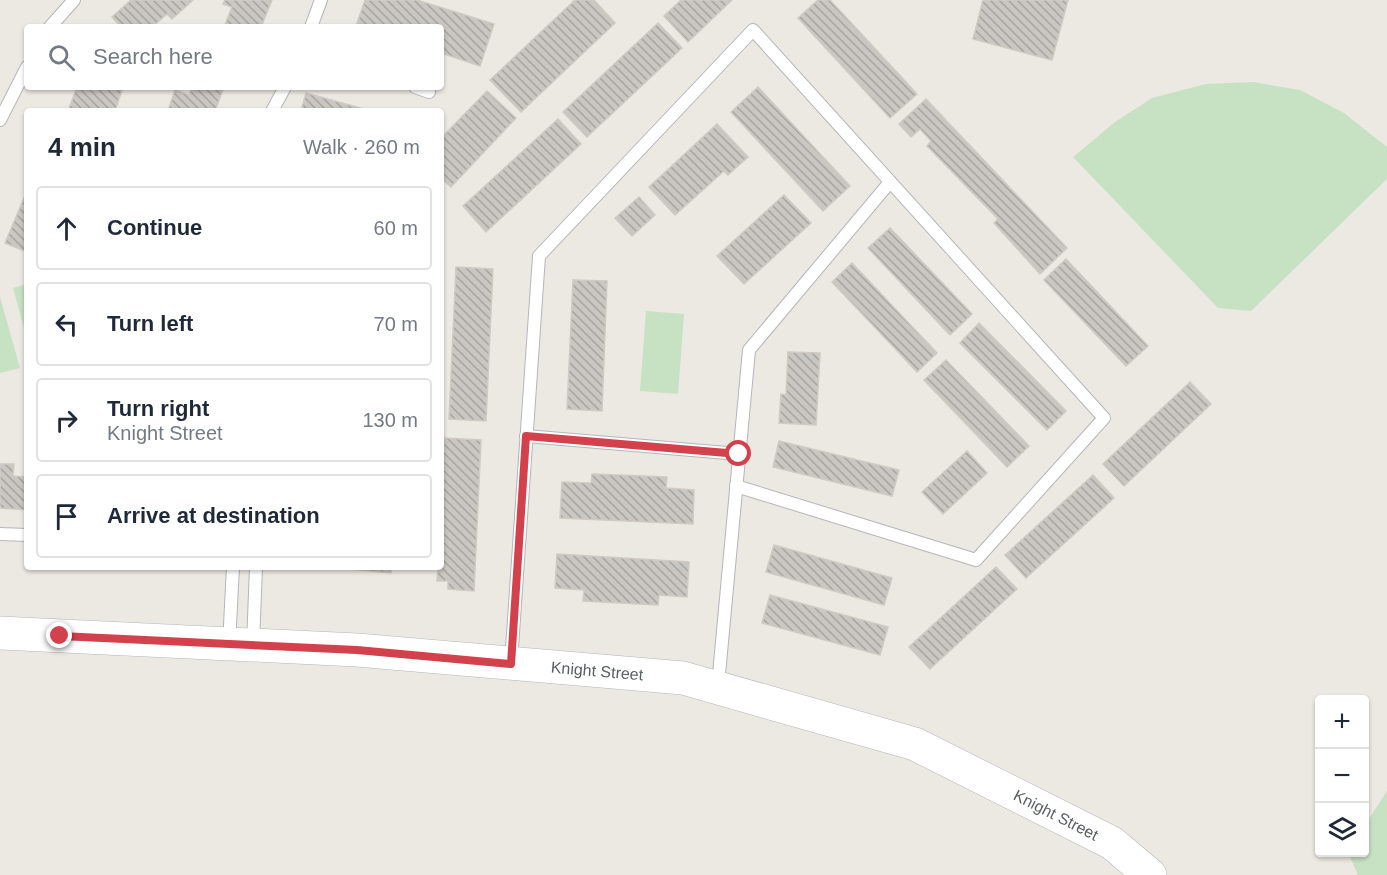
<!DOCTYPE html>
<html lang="en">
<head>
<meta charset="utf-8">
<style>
	body { margin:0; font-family:Arial,sans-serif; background:#f2f2f3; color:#1f2937 }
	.controls { position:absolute; right:18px; bottom:18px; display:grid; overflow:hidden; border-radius:6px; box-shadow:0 2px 4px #0004 }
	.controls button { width:54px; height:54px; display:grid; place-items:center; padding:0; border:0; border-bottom:2px solid #e0e1e3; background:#fff; color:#1f2937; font:30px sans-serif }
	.stop { position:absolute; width:18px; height:18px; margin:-14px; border:4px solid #d3424c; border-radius:50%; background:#fff }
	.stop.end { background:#d3424c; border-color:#fff; box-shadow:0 2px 6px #0008 }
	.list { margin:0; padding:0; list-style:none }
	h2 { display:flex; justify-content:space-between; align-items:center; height:78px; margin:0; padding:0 24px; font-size:26px }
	h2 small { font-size:20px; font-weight:400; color:#747a83 }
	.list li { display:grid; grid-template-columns:39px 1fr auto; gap:18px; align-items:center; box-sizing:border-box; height:84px; margin:0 12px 12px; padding:0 12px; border:2px solid #e0e1e3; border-radius:6px }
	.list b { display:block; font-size:22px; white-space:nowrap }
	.list p { margin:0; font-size:20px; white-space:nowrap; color:#747a83 }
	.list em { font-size:20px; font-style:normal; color:#747a83 }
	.icon { flex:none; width:33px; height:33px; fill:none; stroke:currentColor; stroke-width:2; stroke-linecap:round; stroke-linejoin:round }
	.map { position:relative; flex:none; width:1387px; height:875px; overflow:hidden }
	.search { position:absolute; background:#fff; box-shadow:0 2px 4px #0004; left:24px; top:24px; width:420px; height:66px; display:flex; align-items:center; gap:15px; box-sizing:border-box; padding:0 21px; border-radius:6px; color:#747a83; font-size:22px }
	.panel { position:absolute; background:#fff; box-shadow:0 2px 4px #0004; left:24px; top:108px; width:420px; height:462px; border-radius:6px }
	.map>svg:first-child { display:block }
	.pitch { fill:#c7e1c3 }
	.building { fill:url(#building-back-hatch); stroke:#d0cac3; stroke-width:1.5 }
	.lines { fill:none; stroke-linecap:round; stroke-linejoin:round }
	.lane-casing { stroke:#b4b6b9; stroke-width:14 }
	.secondary-casing { stroke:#b2b6b9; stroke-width:34 }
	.lane { stroke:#fff; stroke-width:12 }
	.secondary { stroke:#fff; stroke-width:33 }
	.route { stroke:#d3424c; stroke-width:8 }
	.labels { text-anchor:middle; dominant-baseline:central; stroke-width:4.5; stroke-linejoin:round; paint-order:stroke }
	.street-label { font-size:16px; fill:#5b5f62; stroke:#fff }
</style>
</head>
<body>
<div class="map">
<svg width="1387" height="875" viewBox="0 0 1387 875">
	<defs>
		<pattern id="building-back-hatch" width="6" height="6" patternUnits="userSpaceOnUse" patternTransform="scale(1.5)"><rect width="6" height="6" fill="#cac6c2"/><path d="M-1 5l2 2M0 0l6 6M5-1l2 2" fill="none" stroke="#a7a4a1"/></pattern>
	</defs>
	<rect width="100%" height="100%" fill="#ece9e3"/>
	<g class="pitch">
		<polygon points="1253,82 1300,90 1344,113 1387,147 1387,179 1251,311 1218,308 1073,157 1115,122 1152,98 1206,84"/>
		<polygon points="27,284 27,339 13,288"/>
		<polygon points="0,297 20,368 0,373"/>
		<polygon points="646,311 684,314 678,394 640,391"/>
		<polygon points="1387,791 1387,875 1358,875 1350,857 1352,853 1364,852 1365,825"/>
	</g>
	<g class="building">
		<polygon points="131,0 193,0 172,19 167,14 152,27 121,27 112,17"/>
		<polygon points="225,0 272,0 261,27 224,27 232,7 223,4"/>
		<polygon points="365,0 417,0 494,24 480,66 441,53 441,27 356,26"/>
		<polygon points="575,0 594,0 615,23 521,112 490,80"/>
		<polygon points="681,0 732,0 688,42 664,16"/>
		<polygon points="818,0 830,0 917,94 890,118 798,18"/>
		<polygon points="983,0 1068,0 1052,60 973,39"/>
		<polygon points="658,23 682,48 587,137 563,112"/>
		<polygon points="77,87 123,87 115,111 68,111"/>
		<polygon points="192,87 224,87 215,111 168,111 175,90 189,95"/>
		<polygon points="758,87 850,186 823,211 731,112"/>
		<polygon points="487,91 516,118 451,187 441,178 441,138"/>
		<polygon points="306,93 371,111 301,111"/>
		<polygon points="926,99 1067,248 1040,274 994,223 998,219 927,146 931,141 920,129 911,137 899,124"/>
		<polygon points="558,119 581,144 486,232 463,206"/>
		<polygon points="717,124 748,157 728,175 724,171 675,215 649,187"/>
		<polygon points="27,191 27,252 5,243"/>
		<polygon points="784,195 811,223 744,284 717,256"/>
		<polygon points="639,197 655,215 632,236 615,218"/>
		<polygon points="890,228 972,314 950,335 868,248"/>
		<polygon points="1066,259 1148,346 1126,366 1044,280"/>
		<polygon points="852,263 937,353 917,372 832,282"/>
		<polygon points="456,267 493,269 486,421 449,419"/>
		<polygon points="573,280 607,281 602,411 567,409"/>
		<polygon points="979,323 1066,411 1047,430 960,343"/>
		<polygon points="788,352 820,353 816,425 779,423 781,394 786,395"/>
		<polygon points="946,360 1029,446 1007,467 924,380"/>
		<polygon points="1190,382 1211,404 1124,486 1103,464"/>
		<polygon points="444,438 481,440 474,591 448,589 448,581 437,581 438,567 441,567 441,507"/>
		<polygon points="779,441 899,470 892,496 773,467"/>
		<polygon points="967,451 987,473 943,514 922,492"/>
		<polygon points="0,464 14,464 13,476 27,477 27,510 0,508"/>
		<polygon points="592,474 667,477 666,488 694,490 693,524 560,518 562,482 591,483"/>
		<polygon points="1093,475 1114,498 1026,578 1005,555"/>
		<polygon points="774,545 892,578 884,605 766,572"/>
		<polygon points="557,554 689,562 687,597 659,595 658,605 583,601 584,590 555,588"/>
		<polygon points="327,567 391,567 391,573"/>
		<polygon points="996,567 1017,589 930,669 909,647"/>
		<polygon points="770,595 888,627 880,655 762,623"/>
	</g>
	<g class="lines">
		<g class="lane-casing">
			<g id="lane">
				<polyline points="50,27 74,0"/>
				<polyline points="311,27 321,0"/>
				<polyline points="415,87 429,92"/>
				<polyline points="272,111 285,87"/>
				<polyline points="0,120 27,67"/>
				<polyline points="526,436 739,454"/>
				<polyline points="0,534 27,535"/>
				<polyline points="229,644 233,567"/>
				<polyline points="253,644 256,567"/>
				<polyline points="511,662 539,256 753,30 1104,418 976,560 736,486"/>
				<polyline points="718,685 749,350 890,182"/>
			</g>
		</g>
		<g class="secondary-casing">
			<polyline id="secondary" points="0,633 357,650 683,678 915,744 1112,843 1150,875"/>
		</g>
		<use href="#lane" class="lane"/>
		<use href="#secondary" class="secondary"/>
	</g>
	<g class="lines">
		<polyline class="route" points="60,636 357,650 511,664 526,436 739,454"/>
	</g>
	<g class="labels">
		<g class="street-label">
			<text transform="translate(597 671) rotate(5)">Knight Street</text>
			<text transform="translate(1056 815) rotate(27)">Knight Street</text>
		</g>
	</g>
</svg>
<div class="controls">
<button>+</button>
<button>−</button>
<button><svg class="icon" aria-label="layers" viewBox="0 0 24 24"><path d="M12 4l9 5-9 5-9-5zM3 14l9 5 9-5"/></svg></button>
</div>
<div class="stop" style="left:739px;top:454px"></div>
<div class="stop end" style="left:60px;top:636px"></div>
<div class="search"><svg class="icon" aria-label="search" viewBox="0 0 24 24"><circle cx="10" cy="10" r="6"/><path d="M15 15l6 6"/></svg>Search here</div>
<section class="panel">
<h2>4 min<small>Walk · 260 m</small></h2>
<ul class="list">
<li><svg class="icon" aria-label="ahead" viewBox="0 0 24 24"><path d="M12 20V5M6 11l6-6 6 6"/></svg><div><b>Continue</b></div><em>60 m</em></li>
<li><svg class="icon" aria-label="left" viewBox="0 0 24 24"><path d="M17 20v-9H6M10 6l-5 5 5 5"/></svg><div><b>Turn left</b></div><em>70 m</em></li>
<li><svg class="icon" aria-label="right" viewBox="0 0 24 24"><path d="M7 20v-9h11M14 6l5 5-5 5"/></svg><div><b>Turn right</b><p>Knight Street</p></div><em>130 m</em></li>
<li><svg class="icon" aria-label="arrive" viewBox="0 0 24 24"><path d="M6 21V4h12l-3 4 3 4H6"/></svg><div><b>Arrive at destination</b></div></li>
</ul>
</section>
</div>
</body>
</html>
